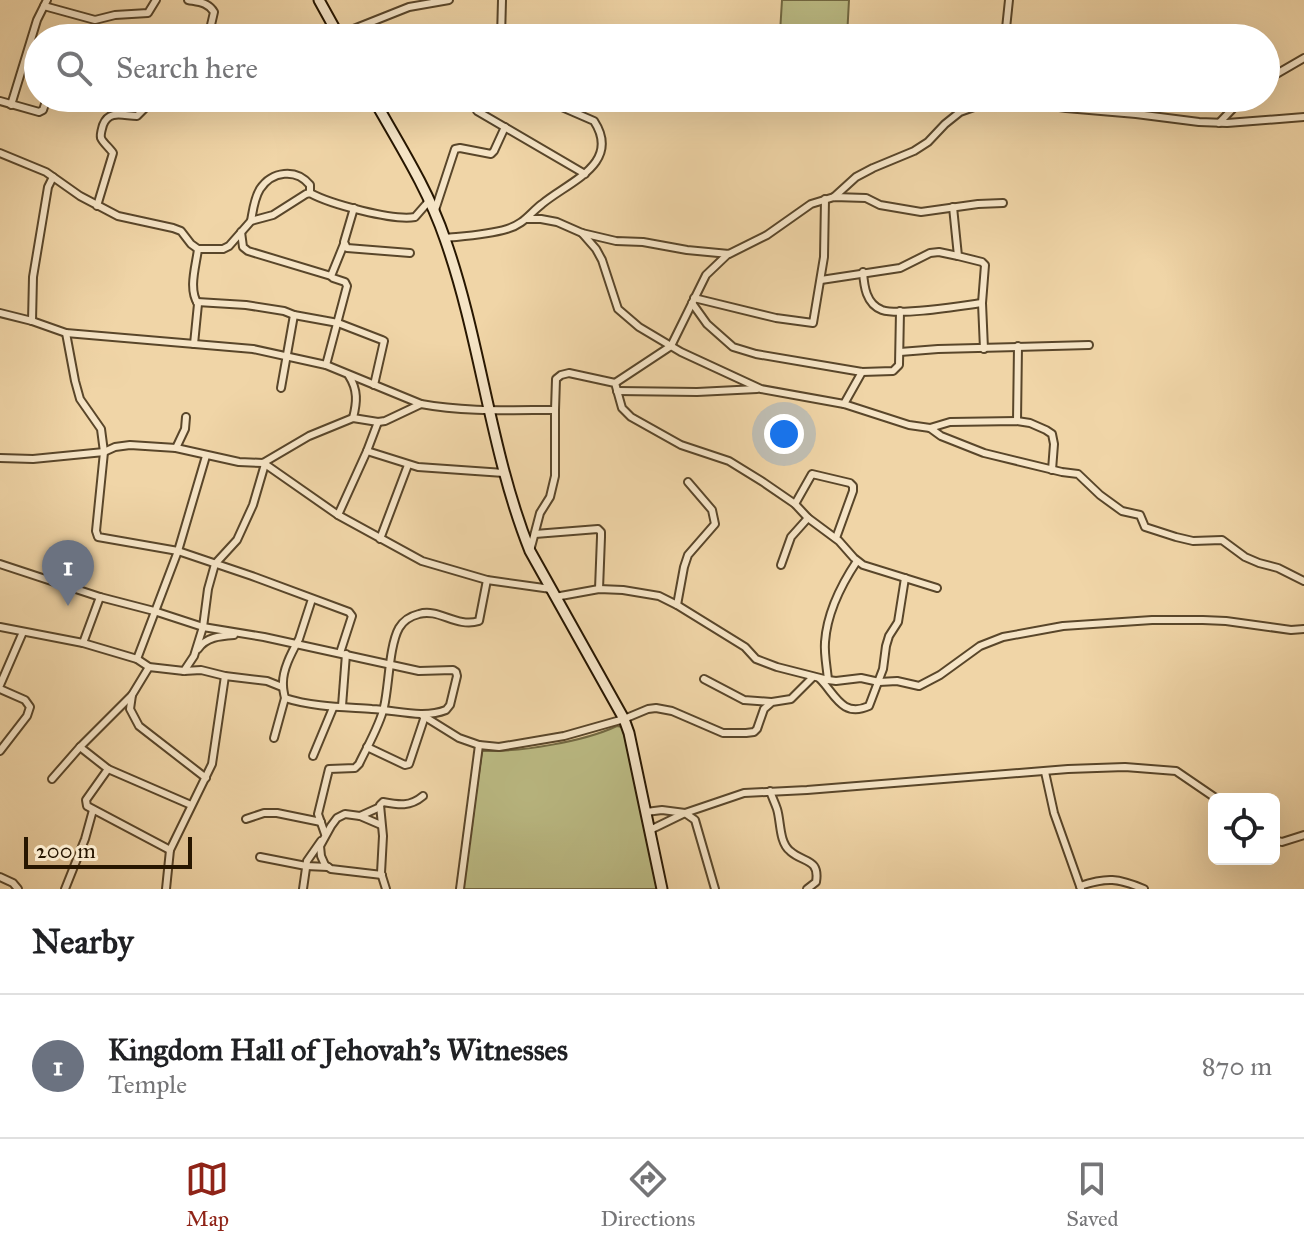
<!DOCTYPE html>
<html lang="en">
<head>
<meta charset="utf-8">
<style>
	body { margin:0; font-family:"IM FELL Great Primer",serif; background:#f6f6f6; color:#202124 }
	.controls { position:absolute; right:24px; bottom:24px; display:grid; overflow:hidden; border-radius:12px; box-shadow:0 8px 32px #0002 }
	.controls button { width:72px; height:72px; display:grid; place-items:center; padding:0; border:0; border-bottom:2px solid #e0e0e0; background:#fff; color:#202124; font:40px sans-serif }
	.scale { position:absolute; left:24px; bottom:20px; width:168px; box-sizing:border-box; padding-left:8px; border:4px solid #271600; border-top:0; font-size:22px; line-height:28px; white-space:nowrap; color:#271600; -webkit-text-stroke:6px #f5e4c6; paint-order:stroke }
	.you { position:absolute; left:784px; top:434px; width:28px; height:28px; margin:-20px; border:6px solid #fff; border-radius:50%; background:#1a73e8; box-shadow:0 0 0 12px #1a73e833 }
	.badge { display:grid; place-items:center; width:52px; height:52px; border-radius:50%; background:#8f2418; color:#fff; font-size:26px; font-weight:700 }
	.pin { position:absolute; translate:-50% -66px; filter:drop-shadow(0 2px 4px #0008) }
	.pin::after { content:''; position:absolute; top:42px; width:28px; height:24px; background:inherit; clip-path:polygon(0 0,100% 0,50% 100%) }
	.list { margin:0; padding:0; list-style:none }
	h2 { display:flex; justify-content:space-between; align-items:center; height:104px; margin:0; padding:0 32px; font-size:34px }
	h2 small { font-size:26px; font-weight:400; color:#757577 }
	.list li { display:grid; grid-template-columns:52px 1fr auto; gap:24px; align-items:center; box-sizing:border-box; height:144px; padding:0 32px; border-top:2px solid #e0e0e0 }
	.list b { display:block; font-size:30px; white-space:nowrap }
	.list p { margin:0; font-size:26px; white-space:nowrap; color:#757577 }
	.list em { font-size:26px; font-style:normal; color:#757577 }
	.icon { flex:none; width:44px; height:44px; fill:none; stroke:currentColor; stroke-width:2; stroke-linecap:round; stroke-linejoin:round }
	.map { position:relative; flex:none; width:1304px; height:889px; overflow:hidden }
	.search { position:absolute; background:#fff; box-shadow:0 8px 32px #0002; left:24px; right:24px; top:24px; height:88px; display:flex; align-items:center; gap:20px; box-sizing:border-box; padding:0 28px; border-radius:44px; color:#757577; font-size:30px }
	.sheet { height:248px; background:#fff }
	nav { display:flex; justify-content:space-around; align-items:center; box-sizing:border-box; height:112px; border-top:2px solid #e0e0e0; background:#fff; font-size:22px; color:#757577 }
	nav a { display:grid; justify-items:center; gap:4px }
	nav .on { color:#8f2418 }
	.map>svg:first-child { display:block }
	.green { fill:#bcbc85; stroke:#726942; stroke-width:2 }
	.lines { fill:none; stroke-linecap:round; stroke-linejoin:round }
	.street-casing { stroke:#59462a; stroke-width:10 }
	.secondary-casing { stroke:#271600; stroke-width:13 }
	.street { stroke:#f5e4c6; stroke-width:6 }
	.secondary { stroke:#f5e4c6; stroke-width:9 }
</style>
</head>
<body>
<div class="map">
<svg width="1304" height="889" viewBox="0 0 1304 889">
	<rect width="100%" height="100%" fill="#f0d5a7"/>
	<filter id="stains"><feTurbulence type="fractalNoise" baseFrequency=".0025" numOctaves="4"/><feColorMatrix values="0 0 0 0 .2 0 0 0 0 .09 0 0 0 0 .02 0 0 0 .5 -.17"/></filter>
	<radialGradient id="worn" r=".72"><stop offset=".6" stop-color="#630" stop-opacity="0"/><stop offset="1" stop-color="#630" stop-opacity=".3"/></radialGradient>
	<g class="green">
		<polygon points="782,0 849,0 847,37 780,33"/>
		<path d="M617 726 622 727 633 767 657 889H463L482 751C520 752 583 742 617 726Z"/>
	</g>
	<g class="lines">
		<g class="street-casing">
			<g id="street">
				<path d="M188 0C198 2 208 2 214 12L208 38"/>
				<polyline points="44,6 95,20 115,15 148,13 156,0"/>
				<polyline points="331,38 409,7 449,0"/>
				<polyline points="501,38 502,0"/>
				<polyline points="1005,38 1009,0"/>
				<polyline points="1266,80 1304,58"/>
				<polyline points="478,98 477,111 585,174"/>
				<polyline points="0,101 39,112 43,110 47,98"/>
				<polyline points="11,105 37,20 47,0"/>
				<polyline points="1219,123 1243,98"/>
				<path d="M0 153 46 172 80 196 118 216 173 228 181 231 191 244 198 249H223L229 246 251 221 273 215 306 194 310 193C330 204 393 221 415 217L429 201"/>
				<polyline points="834,197 856,177 873,168 914,151 928,142 945,124 960,112 991,101 1005,99 1066,108 1136,114 1199,122 1227,123 1304,117"/>
				<path d="M97 206 113 153C110 148 103 143 101 138 100 134 102 129 103 125 109 109 124 116 137 116L152 101 163 98"/>
				<polyline points="953,207 958,256 982,262 985,265 982,303 984,349"/>
				<polyline points="354,208 344,242 347,248 410,253"/>
				<polyline points="435,210 455,149 460,148 491,154 494,151 505,127"/>
				<polyline points="527,219 541,219 557,222 582,233 616,241 643,242 687,250 729,254 767,235 811,204 834,197 866,198 880,205 921,212 978,204 1003,203"/>
				<path d="M251 221C253 210 254 199 260 189 272 171 296 168 310 185V193"/>
				<polyline points="241,232 243,247 248,251 331,276"/>
				<polyline points="582,233 596,249 602,260 618,309 639,327 681,352 761,389 844,404 909,425 930,428 941,436 984,453 1062,472 1078,474 1100,495 1122,511 1140,515 1145,527 1176,537 1193,541 1222,540 1245,557 1259,563 1278,568 1304,581"/>
				<path d="M445 238C465 236 487 235 507 229 524 224 529 214 542 204 568 182 622 164 594 121L541 98"/>
				<path d="M863 272C864 286 866 304 882 310 900 316 960 306 982 303"/>
				<polyline points="821,280 900,268 930,253 939,252 958,256"/>
				<polyline points="694,298 776,318 813,323 824,257 825,199"/>
				<polyline points="197,302 246,305 284,311 294,315 338,323 382,340 384,341 374,385"/>
				<polyline points="692,303 707,324 733,347 756,354 862,372 893,371 899,365 900,311"/>
				<path d="M0 313 32 321 66 333 253 349 326 365 421 404C464 412 511 410 555 410L556 379 561 375 569 373 615 383 622 408 631 417 681 445 729 461 763 482 795 504 808 518 839 541 854 558 863 565 937 588"/>
				<polyline points="32,321 33,277 48,187 53,177"/>
				<polyline points="66,333 75,381 80,399 101,429 104,452 96,531 98,537 178,551 252,576 349,612 352,616 340,653"/>
				<path d="M194 344 198 304C188 289 196 266 198 249"/>
				<polyline points="900,352 938,349 1089,345"/>
				<polyline points="326,365 347,286 345,282 333,278 331,276 344,244"/>
				<path d="M349 376C358 390 357 402 353 418"/>
				<polyline points="615,383 671,346 706,275 728,254"/>
				<polyline points="281,388 294,315"/>
				<polyline points="617,391 697,392 757,389"/>
				<polyline points="844,404 862,372"/>
				<polyline points="1017,421 1018,346"/>
				<polyline points="930,428 950,422 1017,421 1030,423 1046,430 1052,434 1054,444 1052,470"/>
				<polyline points="176,448 185,429 186,417"/>
				<polyline points="367,451 418,467 504,473"/>
				<polyline points="0,458 33,459 104,452 115,447 130,445 176,448 239,462 263,463 309,436 353,418 378,422 385,421 421,404"/>
				<polyline points="265,464 338,515 422,561 487,580 551,589"/>
				<polyline points="795,504 812,474 850,483 853,486 853,491 836,538"/>
				<polyline points="338,515 367,451 378,422"/>
				<polyline points="535,534 598,529 601,532 601,537 599,589"/>
				<polyline points="380,539 408,465"/>
				<polyline points="530,551 540,513 550,497 555,476 555,410"/>
				<path d="M0 564 100 597 154 611 203 627 264 637 419 671 453 670 456 672 457 676 450 705 446 710C423 719 396 710 372 709 343 707 313 707 285 698 284 694 283 690 283 685 282 670 292 652 299 639L312 599"/>
				<polyline points="781,565 791,537 808,518"/>
				<polyline points="555,597 599,589 623,590 659,596 677,605 745,647 756,659 777,667 828,680 836,681 861,678 879,682 897,681 919,686 940,675 980,646 1003,637 1063,626 1152,620 1203,620 1226,621 1291,630 1304,629"/>
				<polyline points="677,605 684,567 688,555 715,524 712,510 688,482"/>
				<polyline points="0,627 83,643 137,659 149,667 184,671 201,670 225,676 267,681 282,687"/>
				<polyline points="83,643 100,597"/>
				<path d="M198 649C206 637 220 636 234 635"/>
				<polyline points="137,659 178,551 206,456"/>
				<polyline points="184,671 194,656 203,627 208,589 215,564 237,540 253,505 265,464 263,463"/>
				<polyline points="704,679 744,700 771,702"/>
				<path d="M820 679C835 694 842 718 869 706L883 669 886 646 889 636 898 622 905 578"/>
				<path d="M828 680C827 668 824 654 825 642 827 613 841 585 857 561"/>
				<polyline points="0,685 23,632"/>
				<polyline points="0,689 25,700 30,707 27,716 0,751"/>
				<polyline points="132,695 130,709 139,726 206,778"/>
				<polyline points="342,706 346,654"/>
				<polyline points="422,715 459,738 479,745 499,747 564,736 624,719 648,709 656,708 672,711 723,733 746,733 754,732 757,729 764,709 772,702 791,699 813,677"/>
				<polyline points="274,738 285,698"/>
				<polyline points="80,747 108,769 191,805"/>
				<polyline points="367,747 405,765 409,764 425,716"/>
				<polyline points="313,756 333,708"/>
				<polyline points="108,769 86,800 87,806 170,850"/>
				<polyline points="1045,772 1054,813 1081,889"/>
				<polyline points="52,779 80,747 132,695 149,667"/>
				<path d="M770 791C772 797 775 803 777 809 781 822 779 842 790 851 803 863 820 858 816 882L807 889"/>
				<polyline points="380,807 360,816 345,814 337,818 331,826 320,846 321,856 325,865 331,869 382,875"/>
				<polyline points="646,812 662,810 685,813 695,820 715,889"/>
				<polyline points="360,816 381,825"/>
				<polyline points="246,819 264,813 277,813 321,822"/>
				<polyline points="650,830 685,813 744,793 807,790 1068,769 1125,767 1176,771 1217,799"/>
				<path d="M325 834 318 814 329 769 355 768 359 764C367 747 380 725 384 707 389 686 389 646 399 628 403 621 411 616 419 614 439 608 456 628 479 621L487 580"/>
				<polyline points="1274,840 1282,842 1304,835"/>
				<polyline points="260,857 306,866 328,867"/>
				<polyline points="0,877 13,883 18,889"/>
				<path d="M1080 886C1107 877 1118 878 1144 889"/>
				<polyline points="65,889 85,839 93,810"/>
				<polyline points="166,889 170,850 212,764 225,676"/>
				<polyline points="303,889 307,861 321,841"/>
				<path d="M386 889 381 873 383 836 380 805 383 802C399 805 410 807 423 796"/>
				<polyline points="460,889 479,745"/>
			</g>
		</g>
		<g class="secondary-casing">
			<g id="secondary">
				<polyline points="319,0 340,38"/>
				<path d="M373 98C399 144 428 189 445 239 481 341 490 451 530 551L624 719 629 733 662 889"/>
			</g>
		</g>
		<use href="#street" class="street"/>
		<use href="#secondary" class="secondary"/>
	</g>
	<rect width="100%" height="100%" filter="url(#stains)"/>
	<rect width="100%" height="100%" fill="url(#worn)"/>
</svg>
<div class="controls">
<button><svg class="icon" aria-label="locate" viewBox="0 0 24 24"><circle cx="12" cy="12" r="6"/><path d="M12 2v4M12 18v4M2 12h4M18 12h4"/></svg></button>
</div>
<div class="scale">200 m</div>
<div class="you"></div>
<div class="pin badge" style="left:68px;top:606px;background:#6b7280">1</div>
<div class="search"><svg class="icon" aria-label="search" viewBox="0 0 24 24"><circle cx="10" cy="10" r="6"/><path d="M15 15l6 6"/></svg>Search here</div>
</div>
<section class="sheet">
<h2>Nearby<small></small></h2>
<ul class="list">
<li><span class="badge" style="background:#6b7280">1</span><div><b>Kingdom Hall of Jehovah's Witnesses</b><p>Temple</p></div><em>870 m</em></li>
</ul>
</section>
<nav>
<a class="on"><svg class="icon" aria-label="map" viewBox="0 0 24 24"><path d="M3 6l6-2 6 2 6-2v14l-6 2-6-2-6 2zM9 4v14M15 6v14"/></svg>Map</a>
<a><svg class="icon" aria-label="directions" viewBox="0 0 24 24"><path d="M12 3l9 9-9 9-9-9zM9 14v-3h6M13 9l2 2-2 2"/></svg>Directions</a>
<a><svg class="icon" aria-label="saved" viewBox="0 0 24 24"><path d="M7 4h10v16l-5-4-5 4z"/></svg>Saved</a>
</nav>
</body>
</html>
